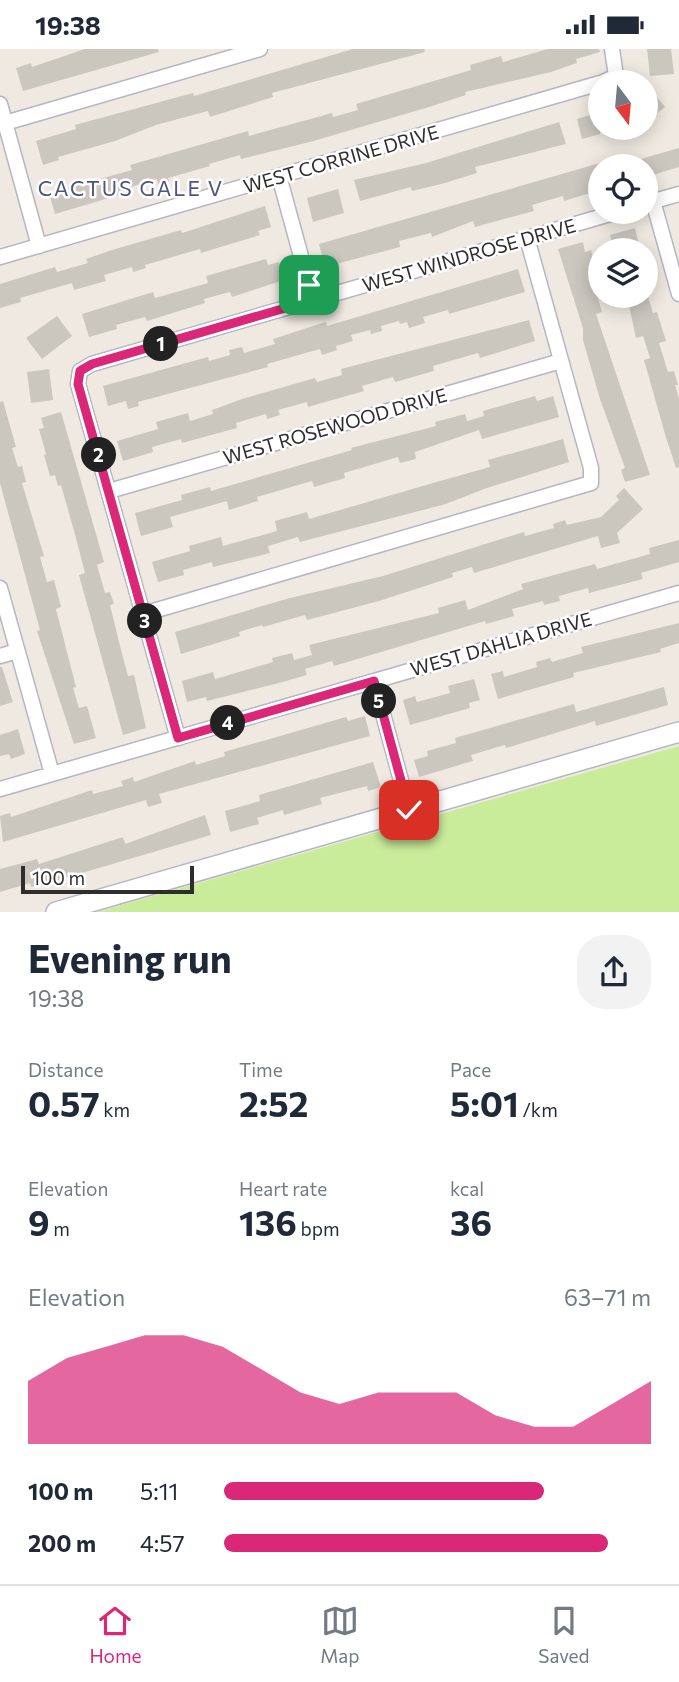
<!DOCTYPE html>
<html lang="en">
<head>
<meta charset="utf-8">
<style>
  :root { --surface:#fff; --page:#f2f2f3; --text:#1f2937; --muted:#747a83; --line:#e0e1e3; --accent:#db2777 }
  body { margin:0; font-family:Commissioner,sans-serif; background:var(--page); color:var(--text); height:100vh; display:flex; flex-direction:column; font-size:26px; white-space:nowrap }
  * { box-sizing:border-box; margin:0 }
  p { font-size:23px; color:var(--muted) }
  .icon { flex:none; width:38px; height:38px; fill:none; stroke:currentColor; stroke-width:2; stroke-linecap:round; stroke-linejoin:round }
  .map { position:relative; height:863px; overflow:hidden }
  .side { display:flex; flex-direction:column; background:var(--surface); flex:1 }
  .side>* { flex:none }
  .needle { width:46px; rotate:164deg }
  .buttons { position:absolute; left:588px; top:21px; display:grid; gap:14px }
  .buttons a { display:grid; place-items:center; width:70px; height:70px; border-radius:50%; background:var(--surface); box-shadow:0 4px 18px #0003; font-size:35px }
  .scale { position:absolute; left:21px; bottom:18px; width:173px; box-sizing:border-box; padding-left:7px; border:4px solid #2e2e2e; border-top:0; font-size:19px; line-height:24px; white-space:nowrap; color:#2e2e2e; -webkit-text-stroke:5px #fff; paint-order:stroke }
  .pin { position:absolute; display:grid; place-items:center; width:60px; height:60px; color:#fff; margin:-30px; border-radius:14px; box-shadow:0 4px 10px #0006 }
  .km { position:absolute; width:35px; height:35px; margin:-18px; border-radius:50%; background:#222; color:#fff; font-size:19px; line-height:35px; text-align:center }
  .round { display:grid; place-items:center; flex:none; width:74px; height:74px; border-radius:28px; background:var(--page) }
  .overview { display:flex; align-items:center; justify-content:space-between; height:119px; padding:0 28px }
  h1 { font-size:38px; font-weight:700; line-height:52px }
  .stats { display:grid; grid-template-columns:repeat(3,1fr); gap:10px; height:119px; padding:7px 28px }
  .stats div { display:grid; align-content:center }
  .stats b { font-size:35px; font-weight:700 }
  .stats small { font-size:19px; font-weight:400 }
  .stats p { font-size:19px }
  .chart { height:196px; padding:14px 28px }
  .chart p { display:flex; justify-content:space-between }
  .chart svg { width:100%; height:126px; margin-top:7px; fill:var(--accent); opacity:.7 }
  ul { padding:0 28px; list-style:none; font-size:23px }
  li { display:grid; grid-template-columns:112px 84px 1fr; align-items:center; height:52px }
  li i { height:18px; border-radius:9px; background:var(--accent) }
  .status { display:flex; justify-content:space-between; align-items:center; height:49px; padding:0 35px; background:var(--surface); direction:ltr }
  .status svg { height:19px; fill:currentColor }
  .tabs { display:flex; justify-content:space-around; align-items:center; height:98px; border-top:2px solid var(--line); background:var(--surface); font-size:19px; color:var(--muted) }
  .tabs a { display:grid; justify-items:center; gap:4px }
  .tabs .selected { color:var(--accent) }
  .map>svg:first-child { display:block }
  .pitch { fill:#c9ec9a }
  .building { fill:#cbc7bf }
  .lines { fill:none; stroke-linecap:round; stroke-linejoin:round }
  .street-casing { stroke:#b4b7c1; stroke-width:17 }
  .secondary-casing { stroke:#b4b7c1; stroke-width:22 }
  .street { stroke:#fff; stroke-width:14 }
  .secondary { stroke:#fff; stroke-width:19 }
  .route-casing { stroke:#fff; stroke-width:14 }
  .route { stroke:#db2777; stroke-width:9 }
  .labels { text-anchor:middle; stroke-width:5; stroke-linejoin:round; paint-order:stroke }
  .street-label { font-size:19px; fill:#2e2e2e; stroke:#fff }
  .neighbourhood-label { font-size:21px; letter-spacing:2px; fill:#4d5680; stroke:#fff }
</style>
</head>
<body>
<div class="status"><b>19:38</b><svg viewBox="0 0 49 12"><path d="M0 12V9h3v3zM5 12V6h3v6zM10 12V3h3v9zM15 12V0h3v12zM26 1h20v11H26zM47 4h2v5h-2z"/></svg></div>
<div class="map">
<svg width="679" height="863" viewBox="0 0 679 863">
  <rect width="100%" height="100%" fill="#efe9e1"/>
  <path class="pitch" d="M679 697V863H97Z"/>
  <path class="building" d="M85 0H158L159 3 23 42 16 19 31 14 32 18Z
    M353 0H424L425 3 272 44 273 48 210 68 208 62 156 76 115 92 58 108 59 111 43 116 36 92 76 80 75 76 193 44 194 47Z
    M548 0H599L600 3 576 10 577 14 551 23 465 43 466 46 429 58 310 93 241 110 240 106 209 115 210 117 168 129 169 132 158 135 157 130 124 140 126 144 55 165 49 144 132 121 130 116 248 82 249 87 332 64 333 68 358 61 356 55 471 21 470 16 501 7 503 13Z
    M647 0H671L674 25 650 27Z
    M646 34 665 58 646 73Z
    M600 63V85L582 90 577 70Z
    M559 73 566 95 475 118 477 124 445 134 412 142 411 138 360 152 354 131 426 114Z
    M679 99V118L646 128V117H624L623 115Z
    M600 114V141L564 152 563 147 532 156 534 162 504 170 475 178 473 172 432 188 431 184 399 192 400 198 325 218 319 195Z
    M338 140 344 164 313 173 307 149Z
    M265 157 271 178 258 182 260 186 201 204 200 200 145 216 146 219 133 223 132 218 104 226 106 232 74 241 72 234 20 249 21 253 0 259V235L55 218 57 223 88 214 86 210 112 201 181 181 182 184Z
    M635 179 640 200 614 201 610 186Z
    M583 193 585 203 591 201 593 209 600 207V225L592 228 602 263 596 265 650 426 625 433 621 421 625 419 600 350 583 291V279L558 200Z
    M266 210 268 216 279 213 284 231 232 248 230 243 204 250 205 254 147 272 145 268 116 276 117 280 89 288 82 265 153 243 155 249 208 234 206 227Z
    M518 220 525 243 449 265 448 261 423 268 425 274 409 279 407 273 400 275 399 272 381 277 382 282 371 285 370 281 351 286 353 292 336 297 337 301 322 306 320 300 267 315 268 318 138 353 139 357 128 360 126 352 108 357 103 337 208 308 209 312 230 306 229 301 242 298 244 304 275 295 273 290 313 277 326 273 327 277Z
    M627 247H648L653 264 657 263 666 292 659 294 668 323 674 322 678 336H675L679 349V418L676 419 665 385 644 311 650 309 643 287 636 289Z
    M57 267 72 287 42 310 26 289Z
    M529 271 535 292 480 309 478 304 433 317 434 322 395 333 393 328 362 337 364 342 308 358 307 353 278 361 280 366 267 370 266 365 236 374 237 379 182 394 181 390 152 398 153 403 123 412 117 392 158 380 156 373 188 364 190 372 213 365 212 361 242 350 315 329 317 333 342 326 341 320Z
    M49 320 53 351 31 354 27 323Z
    M535 347 537 352 553 347 559 368 482 390 479 381 415 403 416 410 400 414 398 408 344 424 345 429 314 438 312 432 257 448 258 452 229 461 227 452 170 468 173 478 141 487 135 464 182 451 181 446 210 438 211 442 352 401 351 399 436 377 435 373 465 365 467 372 484 367 483 362Z
    M3 352 16 398 12 399 18 418 22 417 26 433 22 434 44 507 40 508 47 533 54 531 61 558 56 560 76 638 73 639 79 659 87 657 96 689 74 695 37 582 40 581 0 434V353Z
    M61 363 104 513 97 516 105 544 110 543 114 555 110 556 120 597 128 627 134 626 146 679 123 686 79 526 85 524 76 489 61 436 58 437 55 426 50 427 44 406 46 405 39 380 44 379 41 369Z
    M563 390 569 413 484 440 446 455 300 493 298 488 268 497 270 504 213 518 212 513 183 521 184 526 158 533 152 513 190 502 189 497 221 488 223 497 277 482 275 472 307 463 309 470 440 432 490 418 488 411Z
    M624 439 643 460 617 484 620 494 601 499 598 487 474 524 472 518 452 524 453 528 379 552 307 571 305 566 263 578 262 576 239 583 240 587 181 605 175 583 286 550 383 527 524 483 525 487 554 479 553 475 565 471 567 476 601 468 619 451 616 447Z
    M679 491V513L641 524 643 530 589 544 588 539 559 547 560 552 544 556 543 552 512 560 514 567 486 575 485 572 334 617 332 612 305 620 307 626 279 634 207 652 206 648 187 653 182 632 213 623 215 630 273 613 272 609 292 604 294 611 312 606 309 596 439 564 438 559 465 551 468 561 523 540 521 535 595 515 597 520 650 505 649 499Z
    M679 574V594L660 600 661 603 573 624 574 628 498 650 491 625 503 622 504 628 537 618 536 613 550 609 552 613 583 604 581 598Z
    M0 618H2L13 653 0 657Z
    M474 630 480 651 469 654 470 659 410 676 403 651 415 647 417 653 450 644 448 637Z
    M664 638 668 656 596 677 595 672 506 699 505 696 471 706 473 712 419 728 414 711 428 707 427 702 456 694 455 689 574 655 576 663Z
    M365 667 370 687 159 745 162 754 148 758 146 751 3 793 0 767 10 764 11 768 92 741 93 745 123 737 121 732 133 728 134 733 195 712 196 716 225 707 224 703 346 668 348 672Z
    M18 680 25 705 11 710 9 705 0 707V686Z
    M373 713 381 738 368 742 367 737 320 749 322 755 284 766 283 761 257 769 259 775 230 783 225 762 260 752 259 746Z
    M205 766 211 786 58 831 31 838 30 834 0 843V820L37 810 39 815 123 788 125 795Z"/>
  <g class="lines">
    <defs>
      <path id="street" d="M603 33 616 27 612 0
        M0 55 39 197
        M5 74 260 0
        M279 127 313 251
        M653 152 679 245
        M647 154 679 145
        M0 208 600 34
        M109 442 561 312
        M0 539 52 725
        M143 565 591 434V419L527 189
        M0 607 17 602
        M374 632 409 761
        M178 689 78 335 80 322 92 315 617 163
        M0 740 679 544"/>
      <path id="secondary" d="M56 863 679 683"/>
    </defs>
    <use href="#street" class="street-casing"/>
    <use href="#secondary" class="secondary-casing"/>
    <use href="#street" class="street"/>
    <use href="#secondary" class="secondary"/>
  </g>
  <g class="lines">
    <defs>
      <path id="route" d="M309 236 313 251 92 315 80 322 78 335 178 689 374 632 409 761"/>
    </defs>
    <use href="#route" class="route-casing"/>
    <use href="#route" class="route"/>
  </g>
  <g class="labels">
    <g class="street-label">
      <text transform="translate(341 110) rotate(-16)" y="7">WEST CORRINE DRIVE</text>
      <text transform="translate(469 206) rotate(-16)" y="7">WEST WINDROSE DRIVE</text>
      <text transform="translate(335 377) rotate(-16)" y="7">WEST ROSEWOOD DRIVE</text>
      <text transform="translate(501 595) rotate(-16)" y="7">WEST DAHLIA DRIVE</text>
    </g>
    <g class="neighbourhood-label">
      <text x="131" y="147">CACTUS GALE V</text>
    </g>
  </g>
</svg>
<div class="buttons">
<a><svg class="needle" viewBox="-14 -14 28 28"><path d="M0-13l5 13h-10z" fill="#e53935"/><path d="M0 13l5-13h-10z" fill="#747a83"/></svg></a>
<a><svg class="icon" aria-label="locate" viewBox="0 0 24 24"><circle cx="12" cy="12" r="6"/><path d="M12 2v4M12 18v4M2 12h4M18 12h4"/></svg></a>
<a><svg class="icon" aria-label="layers" viewBox="0 0 24 24"><path d="M12 4l9 5-9 5-9-5zM3 14l9 5 9-5"/></svg></a>
</div>
<div class="scale">100 m</div>
<div class="pin" style="left:309px;top:236px;background:#1e9e55"><svg class="icon" aria-label="arrive" viewBox="0 0 24 24"><path d="M6 21V4h12l-3 4 3 4H6"/></svg></div>
<div class="pin" style="left:409px;top:761px;background:#d93025"><svg class="icon" aria-label="check" viewBox="0 0 24 24"><path d="M5 12l5 5 9-10"/></svg></div>
<b class="km" style="left:161px;top:295px">1</b>
<b class="km" style="left:99px;top:406px">2</b>
<b class="km" style="left:145px;top:572px">3</b>
<b class="km" style="left:228px;top:674px">4</b>
<b class="km" style="left:379px;top:652px">5</b>
</div>
<section class="side">
<div class="overview"><div><h1>Evening run</h1><p>19:38</p></div><a class="round"><svg class="icon" aria-label="share" viewBox="0 0 24 24"><path d="M12 15V3M7 8l5-5 5 5M5 13v7h14v-7"/></svg></a></div>
<div class="stats">
<div><p>Distance</p><b>0.57<small> km</small></b></div>
<div><p>Time</p><b>2:52</b></div>
<div><p>Pace</p><b>5:01<small> /km</small></b></div>
</div>
<div class="stats">
<div><p>Elevation</p><b>9<small> m</small></b></div>
<div><p>Heart rate</p><b>136<small> bpm</small></b></div>
<div><p>kcal</p><b>36</b></div>
</div>
<div class="chart"><p><span>Elevation</span>63–71 m</p>
<svg viewBox="0 0 160 44" preserveAspectRatio="none"><path d="M0 44V22L10 14L20 10L30 6L40 6L50 10L60 18L70 26L80 30L90 26L100 26L110 26L120 34L130 38L140 38L150 30L160 22V44z"/></svg>
</div>
<ul>
<li><b>100 m</b>5:11<i style="width:75%"></i></li>
<li><b>200 m</b>4:57<i style="width:90%"></i></li>
</ul>
</section>
<nav class="tabs">
<a class="selected"><svg class="icon" aria-label="home" viewBox="0 0 24 24"><path d="M3 11l9-7 9 7M6 9v11h12V9"/></svg>Home</a>
<a><svg class="icon" aria-label="map" viewBox="0 0 24 24"><path d="M3 6l6-2 6 2 6-2v14l-6 2-6-2-6 2zM9 4v14M15 6v14"/></svg>Map</a>
<a><svg class="icon" aria-label="saved" viewBox="0 0 24 24"><path d="M7 4h10v16l-5-4-5 4z"/></svg>Saved</a>
</nav>
</body>
</html>
